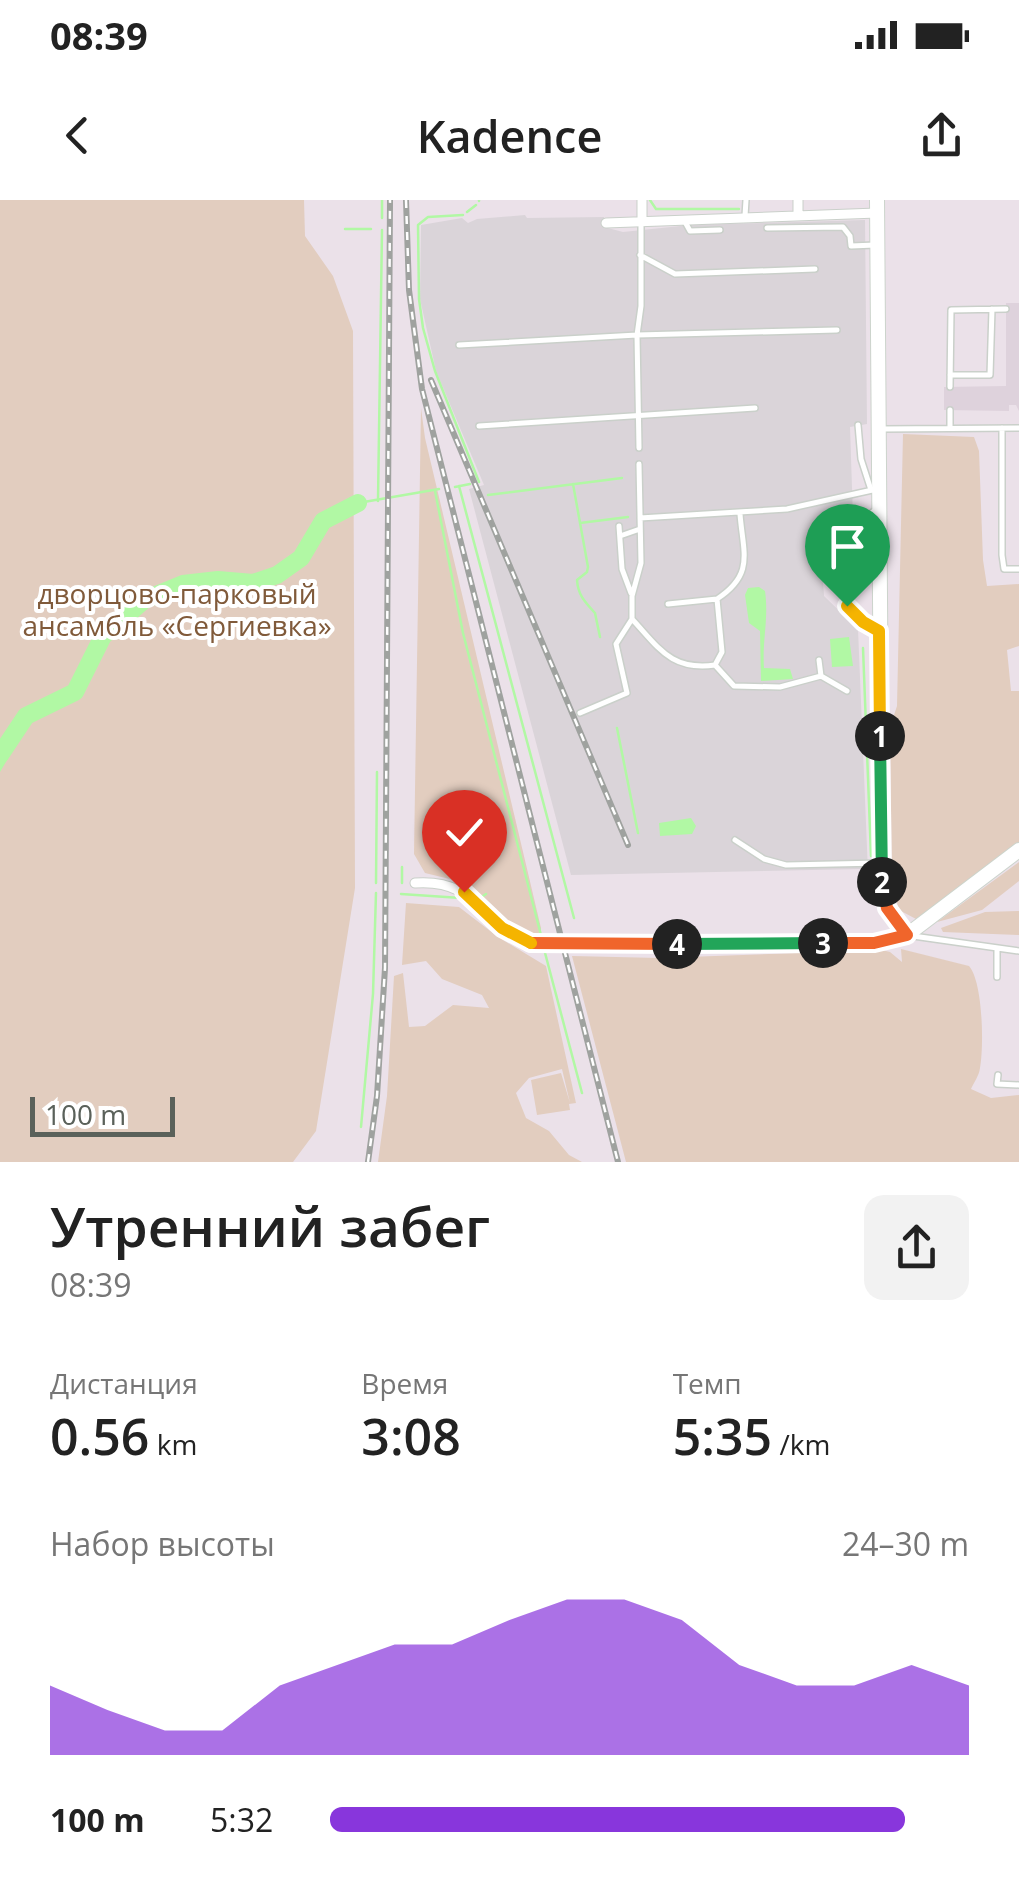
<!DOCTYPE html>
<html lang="ru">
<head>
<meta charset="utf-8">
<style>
  :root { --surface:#fff; --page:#f2f2f2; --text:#222; --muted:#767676; --accent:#8836dc }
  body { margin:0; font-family:"Open Sans",sans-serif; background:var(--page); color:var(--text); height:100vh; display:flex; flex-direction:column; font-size:38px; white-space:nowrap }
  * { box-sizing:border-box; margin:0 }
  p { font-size:32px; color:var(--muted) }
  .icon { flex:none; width:55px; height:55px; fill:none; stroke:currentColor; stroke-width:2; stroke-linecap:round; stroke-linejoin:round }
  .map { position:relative; height:962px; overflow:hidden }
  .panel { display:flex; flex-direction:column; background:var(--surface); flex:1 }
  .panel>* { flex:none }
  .scale { position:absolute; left:30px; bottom:25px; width:145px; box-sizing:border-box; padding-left:10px; border:5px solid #5a615a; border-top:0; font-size:28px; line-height:35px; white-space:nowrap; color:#5a615a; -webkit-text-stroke:8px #fff; paint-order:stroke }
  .pin { position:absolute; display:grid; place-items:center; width:85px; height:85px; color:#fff; margin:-102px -42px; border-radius:50% 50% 50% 0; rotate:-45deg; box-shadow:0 0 10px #0007 }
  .pin .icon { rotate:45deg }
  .km { position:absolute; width:50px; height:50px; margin:-25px; border-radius:50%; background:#222; color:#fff; font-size:28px; line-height:50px; text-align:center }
  .round { display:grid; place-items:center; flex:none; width:105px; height:105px; border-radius:20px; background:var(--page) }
  .summary { display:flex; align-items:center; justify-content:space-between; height:170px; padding:0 50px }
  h1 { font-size:55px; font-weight:600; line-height:75px }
  .stats { display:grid; grid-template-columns:repeat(3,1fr); gap:15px; height:170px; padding:10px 50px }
  .stats div { display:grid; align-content:center }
  .stats b { font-size:50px; font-weight:600 }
  .stats small { font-size:28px; font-weight:400 }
  .stats p { font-size:28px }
  .chart { height:280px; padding:20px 50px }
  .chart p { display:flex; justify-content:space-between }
  .chart svg { width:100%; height:180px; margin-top:10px; fill:var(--accent); opacity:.7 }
  ul { padding:0 50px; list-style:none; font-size:32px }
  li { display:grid; grid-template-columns:160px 120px 1fr; align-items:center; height:75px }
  li i { height:25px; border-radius:12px; background:var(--accent) }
  .status { display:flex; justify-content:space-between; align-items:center; height:70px; padding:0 50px; background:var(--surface); direction:ltr }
  .status svg { height:28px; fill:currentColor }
  header { display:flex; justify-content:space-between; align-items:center; height:130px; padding:0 50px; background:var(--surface); font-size:45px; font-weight:600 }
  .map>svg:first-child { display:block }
  .industrial { fill:#dad4d9 }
  .education { fill:#ded2dc }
  .green { fill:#e2cdbf }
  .water { fill:#b1f8a4 }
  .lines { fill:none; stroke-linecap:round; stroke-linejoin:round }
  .stream { stroke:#b1f8a4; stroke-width:2.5 }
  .river { stroke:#b1f8a4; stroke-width:18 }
  .lane-casing { stroke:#cad0ca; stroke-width:8 }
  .street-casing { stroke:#cad0ca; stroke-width:11 }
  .secondary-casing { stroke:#ccd4cc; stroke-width:16 }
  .lane { stroke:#fff; stroke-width:5 }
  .street { stroke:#fff; stroke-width:9 }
  .secondary { stroke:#fff; stroke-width:14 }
  .rail-casing { stroke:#9fa29f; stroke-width:6 }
  .rail { stroke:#fff; stroke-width:2.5; stroke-dasharray:8; stroke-linecap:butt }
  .split-1-casing { stroke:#fff; stroke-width:20 }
  .split-2-casing { stroke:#fff; stroke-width:20 }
  .split-3-casing { stroke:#fff; stroke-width:20 }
  .split-4-casing { stroke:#fff; stroke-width:20 }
  .split-5-casing { stroke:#fff; stroke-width:20 }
  .split-6-casing { stroke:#fff; stroke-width:20 }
  .split-1 { stroke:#f5b400; stroke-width:12 }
  .split-2 { stroke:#22a559; stroke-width:12 }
  .split-3 { stroke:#f0652b; stroke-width:12 }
  .split-4 { stroke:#22a559; stroke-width:12 }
  .split-5 { stroke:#f0652b; stroke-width:12 }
  .split-6 { stroke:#f5b400; stroke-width:12 }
  .labels { text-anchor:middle; stroke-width:8; stroke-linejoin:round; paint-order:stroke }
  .park-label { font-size:28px; fill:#805a3a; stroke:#fff }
</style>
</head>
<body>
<div class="status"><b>08:39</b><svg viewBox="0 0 49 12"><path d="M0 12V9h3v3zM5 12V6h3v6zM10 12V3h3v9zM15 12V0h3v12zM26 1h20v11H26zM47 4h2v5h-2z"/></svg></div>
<header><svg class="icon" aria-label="back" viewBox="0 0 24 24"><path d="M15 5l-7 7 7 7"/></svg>Kadence<svg class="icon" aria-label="share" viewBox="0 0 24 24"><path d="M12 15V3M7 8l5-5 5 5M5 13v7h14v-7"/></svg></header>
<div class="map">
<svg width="1019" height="962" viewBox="0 0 1019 962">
  <rect width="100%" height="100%" fill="#ebe1e9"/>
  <path class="industrial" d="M525 15 527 18 604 17V27L623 32 690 25 865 20 867 224 850 227 853 318 834 333 813 360 822 367 824 396 858 429 868 672 861 669 571 675 469 289 484 285 436 171 420 99 421 25 462 18 468 23 477 19Z"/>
  <path class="education" d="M1006 103H1019V211L1016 205H1009V211L944 210V187L1006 186Z"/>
  <path class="green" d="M0 0H304L305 36 333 76 353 131 355 688 316 931 293 962H0Z
    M421 208 425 238 541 728 540 737 524 734 506 724 458 681 425 673 414 654Z
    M903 234 974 237 979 251 983 360 987 386 1019 384V446L1007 450 1011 491H1019V644L916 719 899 710 892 684 890 527 897 506Z
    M1019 662V681L982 710 937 722Z
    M406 703 459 707 498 737 546 766 576 903 569 904 570 910 537 915 531 880 561 873 570 903 562 869 529 878 516 893 526 918 549 931 569 955 582 962H378L387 896 394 776 403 773 409 827 425 826 453 805 489 808 482 795 442 779 426 761 402 765Z
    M1019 711V735L943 732 941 728 985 712Z
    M901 749 969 766C983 782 984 846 980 868 979 876 974 882 971 889L991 898 1019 895V962H626L572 756 659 758 882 750 890 752 902 762Z"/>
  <path class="water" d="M759 387 765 391C769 419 762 440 764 468L790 469 793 479 761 481 760 431 749 423 745 395 748 388Z
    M849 437 853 466 832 467 830 439Z
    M26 516 16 545 0 572V544Z
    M691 618 696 626 692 634 660 636 659 623Z"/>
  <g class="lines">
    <path class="stream" d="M382 0V18
      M650 0 656 9H739
      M479 1V0
      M467 12 476 5
      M463 15 428 17 418 25 419 99 423 128 435 171 479 282
      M345 29H371
      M573 284 588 367 587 372 577 380C578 396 586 403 595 413L600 437
      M459 286 574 718
      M455 287 470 284
      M435 291 463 433 542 739
      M488 295 622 278
      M378 301 382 30
      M358 303 439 289
      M580 323 628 317
      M863 448 871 656
      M617 528 638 633
      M402 667V683
      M376 683 377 572
      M401 694 461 698 468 707 472 705
      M480 698 486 694
      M544 749 582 893
      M361 927 373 794 376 693"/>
    <path class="river" d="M0 555 26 516 75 492 103 436 144 400 183 384 218 380 253 383 277 375 301 358 323 321 358 303"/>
    <defs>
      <path id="lane" d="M745 16 746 0
        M684 20 690 31 720 30
        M767 28 843 27 850 36 851 46 875 45
        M640 55 675 74 815 69
        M459 145 637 135 837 130
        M950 175H990L992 109
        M950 187 951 110 1006 109
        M950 210V227
        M858 225 861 259 871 290
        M479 226 755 208
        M1002 228V355L1004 369H1019
        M882 229 1019 228
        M639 248 637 135 641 106V22
        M639 264 641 363 632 396V419C659 448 671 471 715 465L722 452 717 399C755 374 743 353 740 314
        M874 311C836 338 847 364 847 406L875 429
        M640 318 787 309 877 289
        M619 326 622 369 631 393
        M620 336 640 329
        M668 404 717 399
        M819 460 821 476
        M715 465 734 486 780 487 821 476 847 491
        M580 513 627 493 616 444 632 419
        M735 640 764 659 786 665 881 663
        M913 736 1019 751
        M997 750V777
        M998 875 997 884 1019 885"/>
      <path id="street" d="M798 15V0
        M642 21V0
        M606 23 877 13
        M415 683C484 678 480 733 539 744L874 743 907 735"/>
      <path id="secondary" d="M877 0 882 663 887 708 907 735 1019 650"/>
    </defs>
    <use href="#lane" class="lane-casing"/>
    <use href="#street" class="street-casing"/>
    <use href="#secondary" class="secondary-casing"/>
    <use href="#lane" class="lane"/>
    <use href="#street" class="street"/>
    <use href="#secondary" class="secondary"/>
    <defs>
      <path id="rail" d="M406 0 409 90 422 189 618 962
        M431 180 628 645
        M368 962 377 896 385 768 390 0"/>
    </defs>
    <use href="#rail" class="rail-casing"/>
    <use href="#rail" class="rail"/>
  </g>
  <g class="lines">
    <defs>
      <path id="split-1" d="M847 406 863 422 879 431 880 536"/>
      <path id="split-2" d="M880 536 882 682"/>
      <path id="split-3" d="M823 743H874L907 735 887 708 882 682"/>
      <path id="split-4" d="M677 744 823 743"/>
      <path id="split-5" d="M531 743 677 744"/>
      <path id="split-6" d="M464 692 502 728 531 743"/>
    </defs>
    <use href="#split-1" class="split-1-casing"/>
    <use href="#split-2" class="split-2-casing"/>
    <use href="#split-3" class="split-3-casing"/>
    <use href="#split-4" class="split-4-casing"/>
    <use href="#split-5" class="split-5-casing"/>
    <use href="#split-6" class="split-6-casing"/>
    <use href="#split-1" class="split-1"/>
    <use href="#split-2" class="split-2"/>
    <use href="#split-3" class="split-3"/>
    <use href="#split-4" class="split-4"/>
    <use href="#split-5" class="split-5"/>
    <use href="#split-6" class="split-6"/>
  </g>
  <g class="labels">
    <g class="park-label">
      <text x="177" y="404">дворцово-парковый<tspan x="177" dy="32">ансамбль «Сергиевка»</tspan></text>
    </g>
  </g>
</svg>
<div class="scale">100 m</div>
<div class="pin" style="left:847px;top:406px;background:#1e9e55"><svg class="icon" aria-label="arrive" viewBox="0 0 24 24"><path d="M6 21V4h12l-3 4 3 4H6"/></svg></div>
<div class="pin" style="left:464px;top:692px;background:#d93025"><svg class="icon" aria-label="check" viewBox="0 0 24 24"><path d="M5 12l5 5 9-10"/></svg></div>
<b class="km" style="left:880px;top:536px">1</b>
<b class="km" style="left:882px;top:682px">2</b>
<b class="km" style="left:823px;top:743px">3</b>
<b class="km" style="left:677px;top:744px">4</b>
</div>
<section class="panel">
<div class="summary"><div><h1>Утренний забег</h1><p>08:39</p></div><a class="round"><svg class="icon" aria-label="share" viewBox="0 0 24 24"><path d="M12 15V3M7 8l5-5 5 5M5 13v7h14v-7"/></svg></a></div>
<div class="stats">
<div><p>Дистанция</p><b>0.56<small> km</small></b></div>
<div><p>Время</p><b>3:08</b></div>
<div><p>Темп</p><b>5:35<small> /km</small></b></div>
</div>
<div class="chart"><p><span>Набор высоты</span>24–30 m</p>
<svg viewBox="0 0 160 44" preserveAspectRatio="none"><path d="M0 44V27L10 33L20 38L30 38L40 27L50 22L60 17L70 17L80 11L90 6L100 6L110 11L120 22L130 27L140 27L150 22L160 27V44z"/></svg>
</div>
<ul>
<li><b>100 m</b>5:32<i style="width:90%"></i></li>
</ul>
</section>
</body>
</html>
